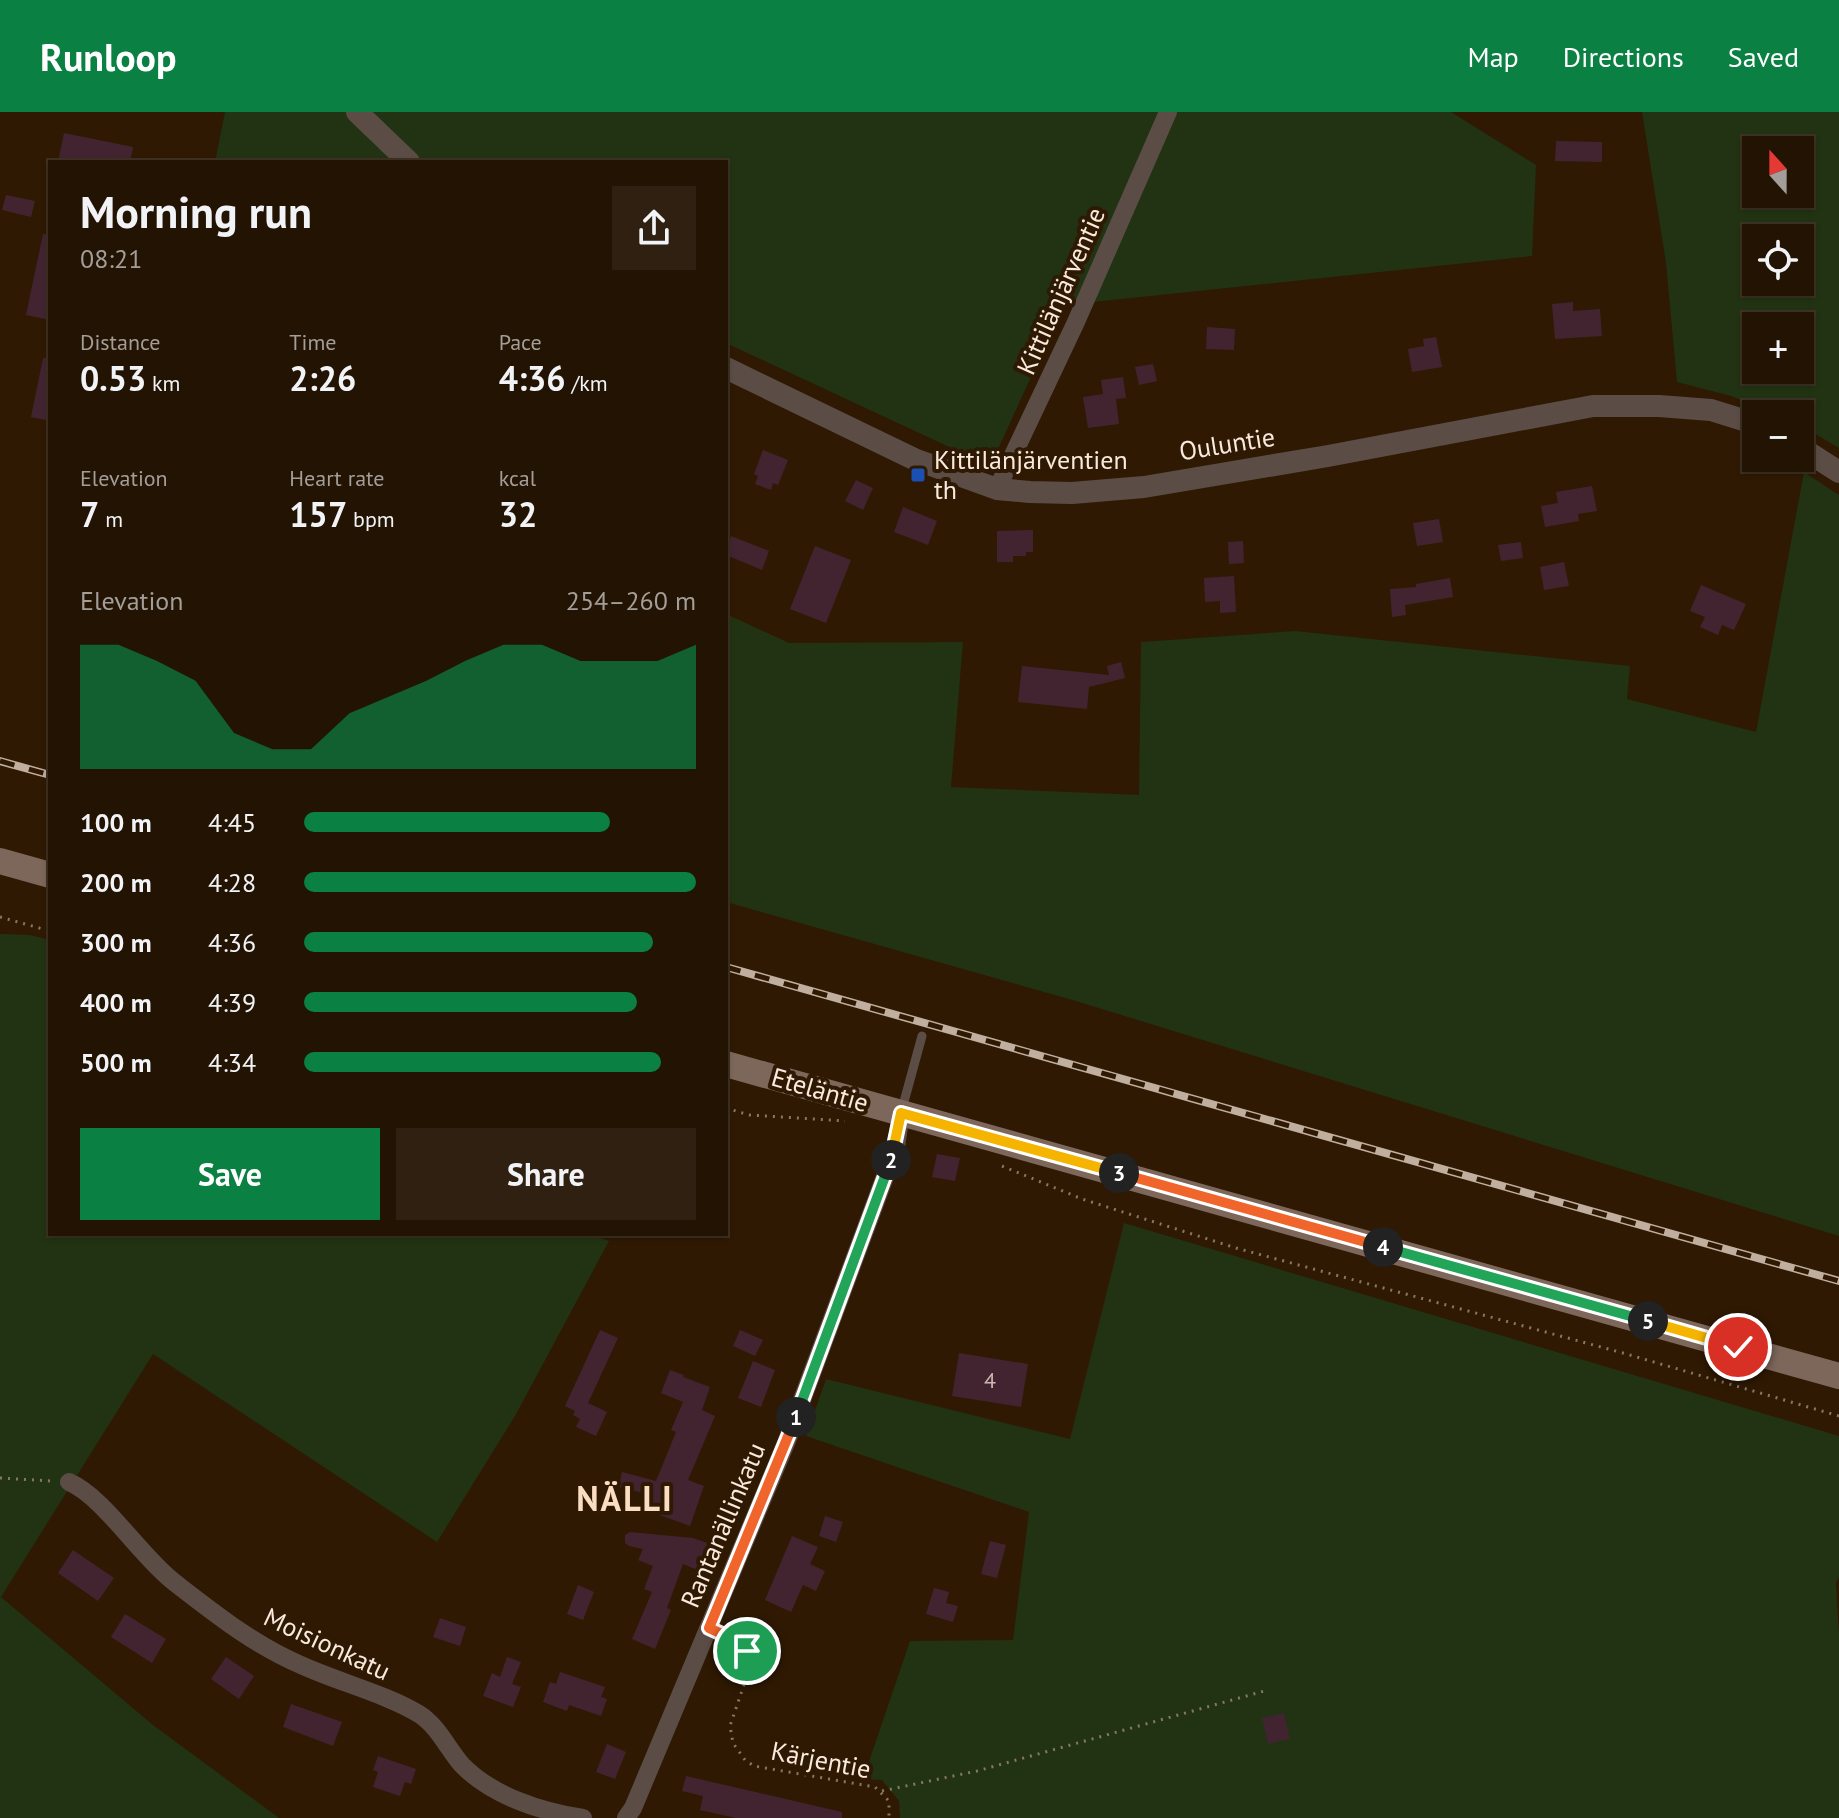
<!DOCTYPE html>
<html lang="en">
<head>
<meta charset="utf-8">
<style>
  :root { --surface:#231302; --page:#2f2011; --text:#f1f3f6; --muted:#a39e99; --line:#403224; --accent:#0b8043 }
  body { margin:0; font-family:"PT Sans",sans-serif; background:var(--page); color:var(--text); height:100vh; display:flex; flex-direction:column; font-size:30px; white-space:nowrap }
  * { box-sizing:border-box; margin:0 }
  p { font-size:26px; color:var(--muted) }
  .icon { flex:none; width:44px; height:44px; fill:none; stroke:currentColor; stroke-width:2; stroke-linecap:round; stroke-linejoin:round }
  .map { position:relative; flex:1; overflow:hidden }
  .sheet { position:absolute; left:48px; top:48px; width:680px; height:1076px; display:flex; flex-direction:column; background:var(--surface); border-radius:0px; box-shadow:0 2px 6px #0004,0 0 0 2px var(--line) }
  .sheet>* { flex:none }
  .needle { width:52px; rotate:339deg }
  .tools { position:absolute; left:1742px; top:24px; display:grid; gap:16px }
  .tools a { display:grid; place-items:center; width:72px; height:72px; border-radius:0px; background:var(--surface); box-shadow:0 2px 6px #0004,0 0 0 2px var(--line); font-size:40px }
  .pin { position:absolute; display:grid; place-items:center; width:68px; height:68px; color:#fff; margin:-34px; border:4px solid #fff; border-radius:50%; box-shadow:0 2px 8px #0007 }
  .km { position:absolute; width:40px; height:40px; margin:-20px; border-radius:50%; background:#222; color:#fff; font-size:22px; line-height:40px; text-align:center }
  .round { display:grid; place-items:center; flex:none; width:84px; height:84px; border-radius:0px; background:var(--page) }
  .headline { display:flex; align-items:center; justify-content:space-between; height:136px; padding:0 32px }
  h1 { font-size:44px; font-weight:700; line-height:60px }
  .stats { display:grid; grid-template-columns:repeat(3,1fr); gap:12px; height:136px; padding:8px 32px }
  .stats div { display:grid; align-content:center }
  .stats b { font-size:34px; font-weight:700 }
  .stats small { font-size:22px; font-weight:400 }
  .stats p { font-size:22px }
  .chart { height:224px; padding:16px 32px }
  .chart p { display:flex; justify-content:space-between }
  .chart svg { width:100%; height:144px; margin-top:8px; fill:var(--accent); opacity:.7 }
  .button { display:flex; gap:16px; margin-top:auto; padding:16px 32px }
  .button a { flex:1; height:92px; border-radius:0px; background:var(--accent); color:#fff; font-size:32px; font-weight:700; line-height:92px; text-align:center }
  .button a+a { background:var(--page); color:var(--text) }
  ul { padding:0 32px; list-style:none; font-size:26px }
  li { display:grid; grid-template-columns:128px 96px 1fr; align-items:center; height:60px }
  li i { height:20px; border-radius:10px; background:var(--accent) }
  header { display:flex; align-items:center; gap:48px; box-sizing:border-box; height:112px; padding:0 40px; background:var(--accent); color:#fff }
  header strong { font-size:38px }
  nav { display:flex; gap:44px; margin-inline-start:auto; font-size:28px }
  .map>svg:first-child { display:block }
  .green { fill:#213312; fill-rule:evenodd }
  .building { fill:#422431 }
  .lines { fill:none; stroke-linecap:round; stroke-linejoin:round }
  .path { stroke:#897765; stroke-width:3; stroke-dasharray:2 6; stroke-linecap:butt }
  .service { stroke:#5b4d46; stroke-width:9 }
  .minor { stroke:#5b4d46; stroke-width:18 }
  .tertiary { stroke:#5b4d46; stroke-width:22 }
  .secondary { stroke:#7d675b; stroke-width:26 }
  .rail-casing { stroke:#c0af9f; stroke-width:8 }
  .rail { stroke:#2f1903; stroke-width:5; stroke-dasharray:15; stroke-linecap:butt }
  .split-1-casing { stroke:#fff; stroke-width:16 }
  .split-2-casing { stroke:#fff; stroke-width:16 }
  .split-3-casing { stroke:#fff; stroke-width:16 }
  .split-4-casing { stroke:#fff; stroke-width:16 }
  .split-5-casing { stroke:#fff; stroke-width:16 }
  .split-6-casing { stroke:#fff; stroke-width:16 }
  .split-1 { stroke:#f0652b; stroke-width:10 }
  .split-2 { stroke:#22a559; stroke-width:10 }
  .split-3 { stroke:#f5b400; stroke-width:10 }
  .split-4 { stroke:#f0652b; stroke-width:10 }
  .split-5 { stroke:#22a559; stroke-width:10 }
  .split-6 { stroke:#f5b400; stroke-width:10 }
  .transit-dot { fill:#1a4fb4; stroke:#2f1903; stroke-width:3 }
  .labels { text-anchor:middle; stroke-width:8; stroke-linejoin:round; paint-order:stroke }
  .number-label { font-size:22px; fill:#cbb8b2 }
  .street-label { font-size:26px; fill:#f9eadd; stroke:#2f1903 }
  .poi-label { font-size:26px; fill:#f9eadd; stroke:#2f1903; text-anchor:start }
  .district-label { font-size:34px; font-weight:bold; letter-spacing:2px; fill:#fbddc2; stroke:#2f1903 }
</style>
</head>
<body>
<header>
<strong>Runloop</strong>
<nav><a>Map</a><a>Directions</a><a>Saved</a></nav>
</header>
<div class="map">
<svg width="1839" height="1706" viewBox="0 0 1839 1706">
  <rect width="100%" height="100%" fill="#2f1903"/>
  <path class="green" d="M225 0H1451L1536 53 1532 144 1064 193 993 348 975 347 726 231V50H215Z
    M1642 0H1839V336L1800 313V302H1779L1731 284 1677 270 1666 151ZM1800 38V82H1756V38ZM1800 126V170H1756V126ZM1756 214H1800V258H1756Z
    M1804 360 1839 383V1124L1076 889 726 790V502L789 531 963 530 951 675 1139 683 1141 530 1295 519 1630 554 1627 587 1756 620Z
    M0 822 30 823 50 828V1122H589L609 1129 515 1304 437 1430 153 1242 1 1485 153 1613 279 1706H0Z
    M1124 1111 1839 1324V1465L1836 1471 1839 1522V1706H900L899 1689 882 1668 863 1667 910 1529 1013 1528 1029 1400 806 1324 826 1267 1070 1327Z"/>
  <path class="building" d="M64 21 133 35 130 50H58Z
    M1556 29 1602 30V50L1555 49Z
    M6 83 35 89 31 105 2 98Z
    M43 122 50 123V208L26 203Z
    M1573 190V199L1600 197 1602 224 1555 227 1552 192Z
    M1207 215 1235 217 1234 238 1206 237Z
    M1436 225 1442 255 1412 260 1408 237 1424 234 1423 227Z
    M43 246H50V309L31 305Z
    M1153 252 1157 269 1139 273 1135 255Z
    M1123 265 1126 286 1116 287 1119 312 1088 316 1083 285 1103 282 1101 268Z
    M763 338 788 348 778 373 773 371 771 378 755 372 758 364 754 362Z
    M856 368 873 376 863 398 845 389Z
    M1592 374 1597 399 1578 402 1579 409 1545 415 1541 394 1558 391 1556 380Z
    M903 395 937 409 928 433 894 420Z
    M1439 407 1443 430 1417 434 1413 411Z
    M1033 418V440H1026V444H1013V450H997V419Z
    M731 424 769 439 762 458 726 443Z
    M1243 429 1244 451 1229 452 1228 430Z
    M1521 430 1523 446 1501 449 1498 433Z
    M815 434 851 448 826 511 790 497Z
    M1564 450 1569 474 1544 478 1540 455Z
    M1234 464 1236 500 1220 501V489L1205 490 1204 466Z
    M1450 466 1453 485 1405 493 1406 503 1392 505 1390 477 1416 475V472Z
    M1701 473 1746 492 1734 518 1722 513 1718 523 1700 515 1705 505 1690 499Z
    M1121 550 1125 566 1089 575 1087 597 1018 590 1022 554 1109 563 1107 554Z
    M937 1042 960 1046 955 1069 932 1065Z
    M600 1218 618 1226 588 1291 607 1300 596 1324 576 1315 580 1307 573 1303 575 1299 565 1294Z
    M740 1218 763 1228 755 1244 733 1234Z
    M959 1241 1028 1252 1021 1295 952 1284Z
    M753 1249 775 1258 761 1295 738 1286Z
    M670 1258 684 1263 683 1265 710 1275 702 1298 715 1304 688 1368 704 1374 690 1414 646 1398 651 1383 619 1375 622 1360 656 1369 676 1320 671 1318 683 1290 661 1281Z
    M825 1404 843 1410 836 1430 819 1424Z
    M630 1420 693 1426 710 1432 700 1459 683 1452 667 1496 671 1498 655 1537 632 1527 652 1480 644 1477 653 1454 638 1448 643 1437 629 1434 625 1431V1423Z
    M792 1424 818 1435 810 1452 825 1459 816 1479 803 1473 791 1500 765 1488Z
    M990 1429 1006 1433 997 1466 981 1462Z
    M73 1438 114 1466 98 1489 58 1461Z
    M578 1473 594 1480 583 1508 567 1502Z
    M934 1476 949 1480 946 1491 958 1494 953 1510 926 1502Z
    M125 1502 166 1527 152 1551 111 1525Z
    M440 1506 466 1515 460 1534 433 1525Z
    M226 1545 254 1564 239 1587 211 1567Z
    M507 1545 521 1550 512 1572 521 1575 513 1595 483 1584 492 1561 500 1565Z
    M560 1560 605 1575 601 1585 607 1587 601 1604 569 1593 567 1599 543 1590 550 1570 556 1572Z
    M291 1592 342 1610 333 1634 283 1615Z
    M1284 1601 1290 1627 1268 1632 1262 1606Z
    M607 1632 626 1640 615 1667 596 1660Z
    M378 1644 416 1657 411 1672 405 1670 400 1684 373 1675 378 1660 373 1658Z
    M686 1664 842 1700V1706H736L700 1698 703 1684 682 1679Z"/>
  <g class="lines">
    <path class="path" d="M0 805 50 819
      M726 996 749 1003 845 1009
      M1002 1054 1082 1087 1236 1136 1623 1241 1839 1304
      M0 1366 52 1369
      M723 1523 743 1534 751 1552 730 1614 733 1631 745 1648 754 1654 875 1675 889 1689V1706
      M882 1679 977 1659 1268 1578"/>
    <path class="service" d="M902 997 922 924"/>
    <path class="minor" d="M997 377 1076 210 1168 0
      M69 1370C104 1385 140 1444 174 1470 214 1501 254 1533 301 1553 338 1570 386 1582 419 1602 438 1614 448 1637 462 1653 492 1684 542 1700 583 1706
      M626 1706 633 1696 786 1331 896 1035 901 1001"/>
    <path class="tertiary" d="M357 0 409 50
      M726 256 914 347 997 377 1030 380 1072 381 1144 375 1328 344 1593 294H1659L1711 298 1756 312
      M1800 335 1839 360"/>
    <path class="secondary" d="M0 749 50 763
      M726 952 1839 1264"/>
    <defs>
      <path id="rail" d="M0 649 50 663
        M726 855 1839 1169"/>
    </defs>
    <use href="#rail" class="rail-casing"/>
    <use href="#rail" class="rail"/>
  </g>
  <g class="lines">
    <defs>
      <path id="split-1" d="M747 1539 737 1529 709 1516 796 1305"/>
      <path id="split-2" d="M796 1305 891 1048"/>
      <path id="split-3" d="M891 1048 901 1001 1119 1061"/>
      <path id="split-4" d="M1119 1061 1383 1135"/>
      <path id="split-5" d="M1383 1135 1648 1209"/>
      <path id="split-6" d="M1648 1209 1738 1235"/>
    </defs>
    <use href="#split-1" class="split-1-casing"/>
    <use href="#split-2" class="split-2-casing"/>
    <use href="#split-3" class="split-3-casing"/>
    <use href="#split-4" class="split-4-casing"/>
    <use href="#split-5" class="split-5-casing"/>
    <use href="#split-6" class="split-6-casing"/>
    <use href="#split-1" class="split-1"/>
    <use href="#split-2" class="split-2"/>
    <use href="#split-3" class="split-3"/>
    <use href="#split-4" class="split-4"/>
    <use href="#split-5" class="split-5"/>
    <use href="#split-6" class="split-6"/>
  </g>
  <rect class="transit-dot" x="910" y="355" width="16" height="16" rx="4"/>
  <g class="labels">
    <g class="number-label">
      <text x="990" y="1276">4</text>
    </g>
    <g class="street-label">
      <text transform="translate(1061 179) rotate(-66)" y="9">Kittilänjärventie</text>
      <text transform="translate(1227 332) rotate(-9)" y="9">Ouluntie</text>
      <text transform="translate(820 978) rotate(16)" y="9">Eteläntie</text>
      <text transform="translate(723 1413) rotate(-67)" y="9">Rantanällinkatu</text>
      <text transform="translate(327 1532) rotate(25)" y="9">Moisionkatu</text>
      <text transform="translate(821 1648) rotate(11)" y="9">Kärjentie</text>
    </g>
    <g class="poi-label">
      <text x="934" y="357">Kittilänjärventien<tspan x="934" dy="30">th</tspan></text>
    </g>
    <g class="district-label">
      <text x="625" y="1399">NÄLLI</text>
    </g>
  </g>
</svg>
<div class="tools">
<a><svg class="needle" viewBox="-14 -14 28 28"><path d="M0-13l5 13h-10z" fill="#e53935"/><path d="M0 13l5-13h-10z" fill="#a39e99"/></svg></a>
<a><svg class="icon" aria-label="locate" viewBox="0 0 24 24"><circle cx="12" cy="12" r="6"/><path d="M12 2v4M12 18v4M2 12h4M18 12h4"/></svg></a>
<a>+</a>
<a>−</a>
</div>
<div class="pin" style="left:747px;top:1539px;background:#1e9e55"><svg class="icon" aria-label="arrive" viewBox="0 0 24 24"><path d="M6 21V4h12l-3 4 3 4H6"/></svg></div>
<div class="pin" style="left:1738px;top:1235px;background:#d93025"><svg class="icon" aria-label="check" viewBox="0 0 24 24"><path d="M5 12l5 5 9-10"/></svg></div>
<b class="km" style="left:796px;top:1305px">1</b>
<b class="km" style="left:891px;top:1048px">2</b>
<b class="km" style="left:1119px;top:1061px">3</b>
<b class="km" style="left:1383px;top:1135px">4</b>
<b class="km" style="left:1648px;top:1209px">5</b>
<section class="sheet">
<div class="headline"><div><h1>Morning run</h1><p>08:21</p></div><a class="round"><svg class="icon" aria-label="share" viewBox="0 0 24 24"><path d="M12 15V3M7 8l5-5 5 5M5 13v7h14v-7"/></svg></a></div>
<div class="stats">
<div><p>Distance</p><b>0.53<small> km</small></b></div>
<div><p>Time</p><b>2:26</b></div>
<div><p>Pace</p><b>4:36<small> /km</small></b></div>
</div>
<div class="stats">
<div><p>Elevation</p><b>7<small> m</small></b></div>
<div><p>Heart rate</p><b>157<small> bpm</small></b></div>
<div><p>kcal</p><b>32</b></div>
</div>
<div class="chart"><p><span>Elevation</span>254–260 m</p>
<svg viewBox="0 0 160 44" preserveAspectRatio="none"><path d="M0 44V6L10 6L20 11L30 17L40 33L50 38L60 38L70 27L80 22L90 17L100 11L110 6L120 6L130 11L140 11L150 11L160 6V44z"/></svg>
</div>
<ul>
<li><b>100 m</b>4:45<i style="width:78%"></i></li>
<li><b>200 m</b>4:28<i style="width:100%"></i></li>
<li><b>300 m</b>4:36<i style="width:89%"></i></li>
<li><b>400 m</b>4:39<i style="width:85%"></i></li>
<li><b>500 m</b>4:34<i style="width:91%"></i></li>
</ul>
<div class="button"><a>Save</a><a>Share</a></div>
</section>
</div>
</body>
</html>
